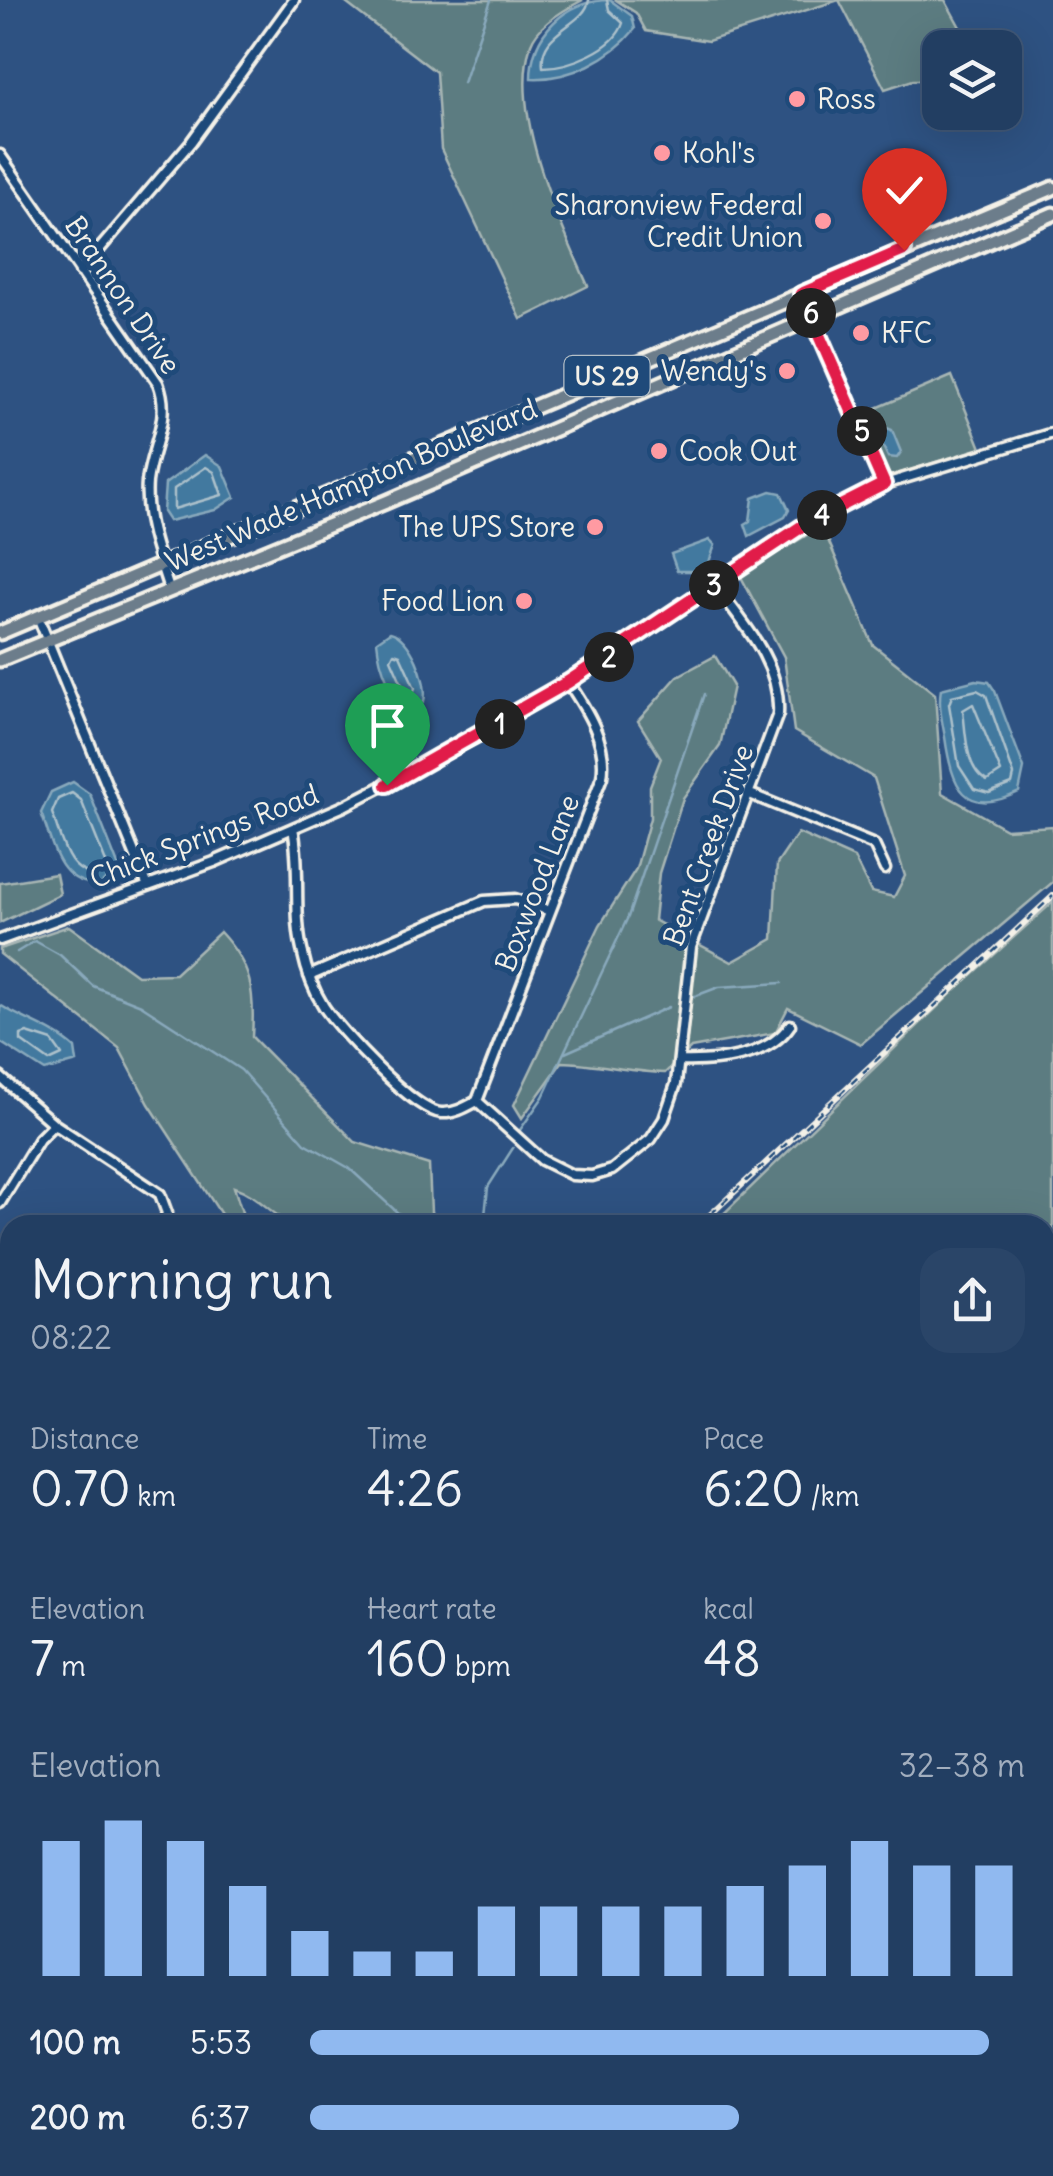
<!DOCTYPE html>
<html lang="en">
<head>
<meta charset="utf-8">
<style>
  :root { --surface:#223e62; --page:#2a4568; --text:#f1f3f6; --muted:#a2aebe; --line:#3f5777; --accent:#90b9f0 }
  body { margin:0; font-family:Delius,sans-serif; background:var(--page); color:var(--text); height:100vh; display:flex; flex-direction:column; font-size:38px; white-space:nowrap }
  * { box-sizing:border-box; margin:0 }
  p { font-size:32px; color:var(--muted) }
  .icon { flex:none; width:55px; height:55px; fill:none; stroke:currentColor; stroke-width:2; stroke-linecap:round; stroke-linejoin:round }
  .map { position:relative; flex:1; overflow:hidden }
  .details { position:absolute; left:0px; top:1215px; width:1055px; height:962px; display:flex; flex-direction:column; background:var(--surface); border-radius:30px 30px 0 0; box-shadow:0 10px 40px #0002,0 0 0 2px var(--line) }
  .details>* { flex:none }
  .fabs { position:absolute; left:922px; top:30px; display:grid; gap:20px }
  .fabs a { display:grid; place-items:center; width:100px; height:100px; border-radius:20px; background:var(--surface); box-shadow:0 10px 40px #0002,0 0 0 2px var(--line); font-size:50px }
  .pin { position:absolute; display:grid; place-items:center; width:85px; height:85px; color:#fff; margin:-102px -42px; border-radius:50% 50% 50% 0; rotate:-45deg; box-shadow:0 0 10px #0007 }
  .pin .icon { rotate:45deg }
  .km { position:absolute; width:50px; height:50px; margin:-25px; border-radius:50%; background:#222; color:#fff; font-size:28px; line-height:50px; text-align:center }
  .round { display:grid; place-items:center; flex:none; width:105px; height:105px; border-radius:30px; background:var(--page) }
  .headline { display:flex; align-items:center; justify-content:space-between; height:170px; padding:0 30px }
  h1 { font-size:55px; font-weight:600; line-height:75px }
  .stats { display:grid; grid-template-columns:repeat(3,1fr); gap:15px; height:170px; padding:10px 30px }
  .stats div { display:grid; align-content:center }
  .stats b { font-size:50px; font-weight:600 }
  .stats small { font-size:28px; font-weight:400 }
  .stats p { font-size:28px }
  .chart { height:280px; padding:20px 30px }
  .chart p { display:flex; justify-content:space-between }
  .chart svg { width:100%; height:180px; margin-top:10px; stroke:var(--accent); stroke-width:6 }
  ul { padding:0 30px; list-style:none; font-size:32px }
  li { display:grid; grid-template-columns:160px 120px 1fr; align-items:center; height:75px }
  li i { height:25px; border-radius:12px; background:var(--accent) }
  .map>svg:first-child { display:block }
  .green { fill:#5c7c81; stroke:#a8b6b4; stroke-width:2.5 }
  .water { fill:#42799f; stroke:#89a9bc; stroke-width:2.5 }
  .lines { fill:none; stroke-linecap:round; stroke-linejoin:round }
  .shore { stroke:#adc1cb; stroke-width:2.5 }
  .stream { stroke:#89a9bc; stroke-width:2.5 }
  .street-casing { stroke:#f4f1e8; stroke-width:15 }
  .secondary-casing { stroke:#f4f1e8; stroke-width:18 }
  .primary-casing { stroke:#f4f1e8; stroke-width:19 }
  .street { stroke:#1f4a7a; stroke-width:8 }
  .secondary { stroke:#1f4a7a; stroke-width:10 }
  .primary { stroke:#6c7d8b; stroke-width:11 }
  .rail-casing { stroke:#f4f1e8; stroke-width:6 }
  .rail { stroke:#1f4a7a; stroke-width:2.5; stroke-dasharray:8; stroke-linecap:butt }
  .route-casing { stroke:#fff; stroke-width:20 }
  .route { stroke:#e11d48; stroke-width:12 }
  .poi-dot { fill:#ff9aa2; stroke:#1f4a7a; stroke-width:4 }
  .labels { text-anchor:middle; stroke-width:10; stroke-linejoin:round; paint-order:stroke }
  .shield { fill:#1f4a7a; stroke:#b4bfc7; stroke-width:2.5 }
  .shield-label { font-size:25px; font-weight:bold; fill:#f4f1e8 }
  .poi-label { font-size:28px; fill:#f4f1e8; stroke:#1f4a7a; text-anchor:start }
  .street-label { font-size:28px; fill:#f4f1e8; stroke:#1f4a7a }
</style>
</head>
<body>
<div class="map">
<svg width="1053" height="2176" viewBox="0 0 1053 2176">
  <rect width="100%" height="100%" fill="#2e5282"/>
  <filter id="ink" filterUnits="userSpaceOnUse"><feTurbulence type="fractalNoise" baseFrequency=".01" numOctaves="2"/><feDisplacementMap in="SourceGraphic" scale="20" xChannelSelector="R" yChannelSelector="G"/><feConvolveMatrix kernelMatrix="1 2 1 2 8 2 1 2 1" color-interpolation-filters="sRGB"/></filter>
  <g filter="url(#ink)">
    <path class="green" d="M342 0H583C565 9 538 25 531 44 508 112 560 223 588 286L521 319 441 149 436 72Z
      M616 0H945L971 47 940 48V80H913L885 89 839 0 708 41 646 31 636 13Z
      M952 376 981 448 878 480 853 418Z
      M822 526 873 645 935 694 942 793 1006 829 1053 826V882L861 1044 788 1008 775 1033 691 1048 665 1073C629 1072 598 1063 562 1062L522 1118 514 1105 600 925 636 869 650 818V786L661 758 638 721 678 676 715 656 733 686 720 746 683 798 659 873 654 920 732 962 773 939 777 864 798 833 854 858 871 892 894 897 905 876 874 778 794 731 784 657 740 575Z
      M56 874 60 894 0 923V883Z
      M1053 902V1316L1045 1319V1225H712L956 989Z
      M69 926 137 975 175 974 220 932C252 966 255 991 252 1037L355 1142 429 1165 431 1212 444 1225H296C272 1217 259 1195 234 1187L246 1225H228L149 1104 119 1048 0 954V949Z
      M1053 1450V1608H1048L1045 1619V1454Z
      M0 1499 10 1501V1696L0 1686Z
      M1053 1675V1799L1045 1798V1688Z
      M523 2168H696V2176H523Z
      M948 2168H996L999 2176H950Z"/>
    <path class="water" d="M610 0 632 16 635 29C611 59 569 80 531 78 531 34 565 0 610 0Z
      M882 426 892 430 901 452 897 458 888 457 878 436Z
      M205 455 222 466 235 497 215 510 169 521 163 512 165 484Z
      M771 491 781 493 789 510 785 517 749 536 745 524 750 521 753 498Z
      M710 540 715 545 709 562 693 571H677L671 554Z
      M390 632C410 636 429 682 424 701L414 708C390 701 379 663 377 641Z
      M976 680 989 682 995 691 1024 768 1019 792C964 819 952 786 945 737 942 721 938 705 941 689Z
      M73 782 90 794 119 868 101 884C58 886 54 846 41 813L51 792Z
      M0 1005C25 1021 53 1028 75 1048L77 1062 45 1071 0 1042Z"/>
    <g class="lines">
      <path class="shore" d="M589 0C585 26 538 30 543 67 569 67 615 49 623 23L609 10 607 0
        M206 467 214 472 222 495 174 509V489Z
        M394 653 400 655 415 688 412 695 406 693 391 659Z
        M977 690 986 695 1014 775 1012 784 989 793 974 789 959 766 949 704 952 696Z
        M973 704 1001 772 987 781C965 770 966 732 963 710Z
        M72 793 81 800 107 865 99 874C66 876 62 838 52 813L58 799Z
        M27 1033 52 1041 62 1055 49 1061 21 1041V1035Z"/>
      <path class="stream" d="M463 83 491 0
        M17 952 35 941 60 955 93 986 141 1005 241 1070 305 1143 349 1168 411 1225
        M690 998 719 987 782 983
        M565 1053 669 1007
        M520 1130 543 1097 628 917 704 694
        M484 1225 488 1187 513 1148
        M628 2168 631 2176"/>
      <defs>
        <path id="street" d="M0 155 158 383C172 418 151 447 147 482 144 518 158 555 169 589
          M80 272 191 142 294 0
          M801 294 885 484
          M38 617 147 884
          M750 794 874 845 885 869
          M293 828C301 868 293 911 302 950 306 969 313 990 324 1007 340 1031 414 1111 441 1113 454 1114 466 1107 477 1101L542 1160 572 1175 592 1176 612 1170 651 1139 664 1119 676 1084 691 947 778 714C781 663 743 623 715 585
          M0 940 214 862 344 806 481 735 568 682 826 512 885 484 1053 433
          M309 976 484 901 515 899 550 911
          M680 1061C717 1062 768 1058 790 1025
          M0 1077 54 1124 160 1194 167 1213 163 1225
          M477 1101 602 777C608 743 587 710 568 682
          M0 1203 39 1139 54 1124
          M0 1302 10 1308
          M1045 1443 1053 1438
          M0 1495 10 1497
          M107 2168 108 2176
          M218 2168 219 2176
          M770 2168V2176
          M886 2168 887 2176
          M475 2176V2168"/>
        <path id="secondary" d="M0 1905 10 1980
          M36 2168 38 2176"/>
        <path id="primary" d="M0 633 1053 188
          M0 660 386 502 1053 214"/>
      </defs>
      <use href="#street" class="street-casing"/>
      <use href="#secondary" class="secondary-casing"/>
      <use href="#primary" class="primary-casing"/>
      <use href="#street" class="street"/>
      <use href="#secondary" class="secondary"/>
      <use href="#primary" class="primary"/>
      <defs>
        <path id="rail" d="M699 1225 1053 896
          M0 1784 10 1781"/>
      </defs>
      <use href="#rail" class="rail-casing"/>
      <use href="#rail" class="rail"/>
    </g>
  </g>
  <g class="lines" filter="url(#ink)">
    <defs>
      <path id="route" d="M387 785 568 682 807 523 884 484 801 294 904 250"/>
    </defs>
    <use href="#route" class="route-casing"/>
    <use href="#route" class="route"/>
  </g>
  <g class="poi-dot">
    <circle cx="797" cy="99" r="10"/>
    <circle cx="662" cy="153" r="10"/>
    <circle cx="823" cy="221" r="10"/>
    <circle cx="861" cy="333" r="10"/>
    <circle cx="787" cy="371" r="10"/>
    <circle cx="659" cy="451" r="10"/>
    <circle cx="595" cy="527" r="10"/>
    <circle cx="524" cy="601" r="10"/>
  </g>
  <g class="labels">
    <rect class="shield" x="564.5" y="356" width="85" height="40" rx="8"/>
    <g class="shield-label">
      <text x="607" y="385">US 29</text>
    </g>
    <g class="poi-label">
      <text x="817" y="109">Ross</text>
      <text x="682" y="163">Kohl's</text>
      <text x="803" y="215" text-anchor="end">Sharonview Federal<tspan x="803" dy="32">Credit Union</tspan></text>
      <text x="881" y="343">KFC</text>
      <text x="767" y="381" text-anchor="end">Wendy's</text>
      <text x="679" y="461">Cook Out</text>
      <text x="575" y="537" text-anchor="end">The UPS Store</text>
      <text x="504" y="611" text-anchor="end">Food Lion</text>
    </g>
    <g class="street-label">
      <text transform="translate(123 295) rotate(56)" y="10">Brannon Drive</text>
      <text transform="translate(351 485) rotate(-23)" y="10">West Wade Hampton Boulevard</text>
      <text transform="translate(204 836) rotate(-21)" y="10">Chick Springs Road</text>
      <text transform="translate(708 845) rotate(-70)" y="10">Bent Creek Drive</text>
      <text transform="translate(537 883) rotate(-69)" y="10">Boxwood Lane</text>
    </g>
  </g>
</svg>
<div class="fabs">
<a><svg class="icon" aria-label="layers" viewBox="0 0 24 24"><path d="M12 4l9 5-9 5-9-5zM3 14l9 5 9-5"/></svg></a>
</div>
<div class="pin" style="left:387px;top:785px;background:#1e9e55"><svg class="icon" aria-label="arrive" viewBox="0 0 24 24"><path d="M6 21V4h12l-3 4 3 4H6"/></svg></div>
<div class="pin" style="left:904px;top:250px;background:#d93025"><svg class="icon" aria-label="check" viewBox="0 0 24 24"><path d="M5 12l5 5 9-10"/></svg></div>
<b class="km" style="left:500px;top:724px">1</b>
<b class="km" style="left:609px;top:657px">2</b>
<b class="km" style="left:714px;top:585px">3</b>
<b class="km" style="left:822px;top:515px">4</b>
<b class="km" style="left:862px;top:431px">5</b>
<b class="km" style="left:811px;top:313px">6</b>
<section class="details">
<div class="headline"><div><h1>Morning run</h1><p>08:22</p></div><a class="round"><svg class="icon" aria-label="share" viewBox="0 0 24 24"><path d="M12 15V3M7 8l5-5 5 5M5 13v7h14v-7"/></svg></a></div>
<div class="stats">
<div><p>Distance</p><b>0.70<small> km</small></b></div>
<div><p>Time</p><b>4:26</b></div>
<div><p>Pace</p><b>6:20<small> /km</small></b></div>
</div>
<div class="stats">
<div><p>Elevation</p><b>7<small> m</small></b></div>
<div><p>Heart rate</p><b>160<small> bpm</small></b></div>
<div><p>kcal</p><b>48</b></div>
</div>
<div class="chart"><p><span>Elevation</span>32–38 m</p>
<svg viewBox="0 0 160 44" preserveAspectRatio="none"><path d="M5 44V11M15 44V6M25 44V11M35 44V22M45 44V33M55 44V38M65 44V38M75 44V27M85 44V27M95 44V27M105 44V27M115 44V22M125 44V17M135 44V11M145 44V17M155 44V17"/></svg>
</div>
<ul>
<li><b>100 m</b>5:53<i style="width:95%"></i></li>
<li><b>200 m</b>6:37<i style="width:60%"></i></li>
</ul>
</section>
</div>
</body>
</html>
